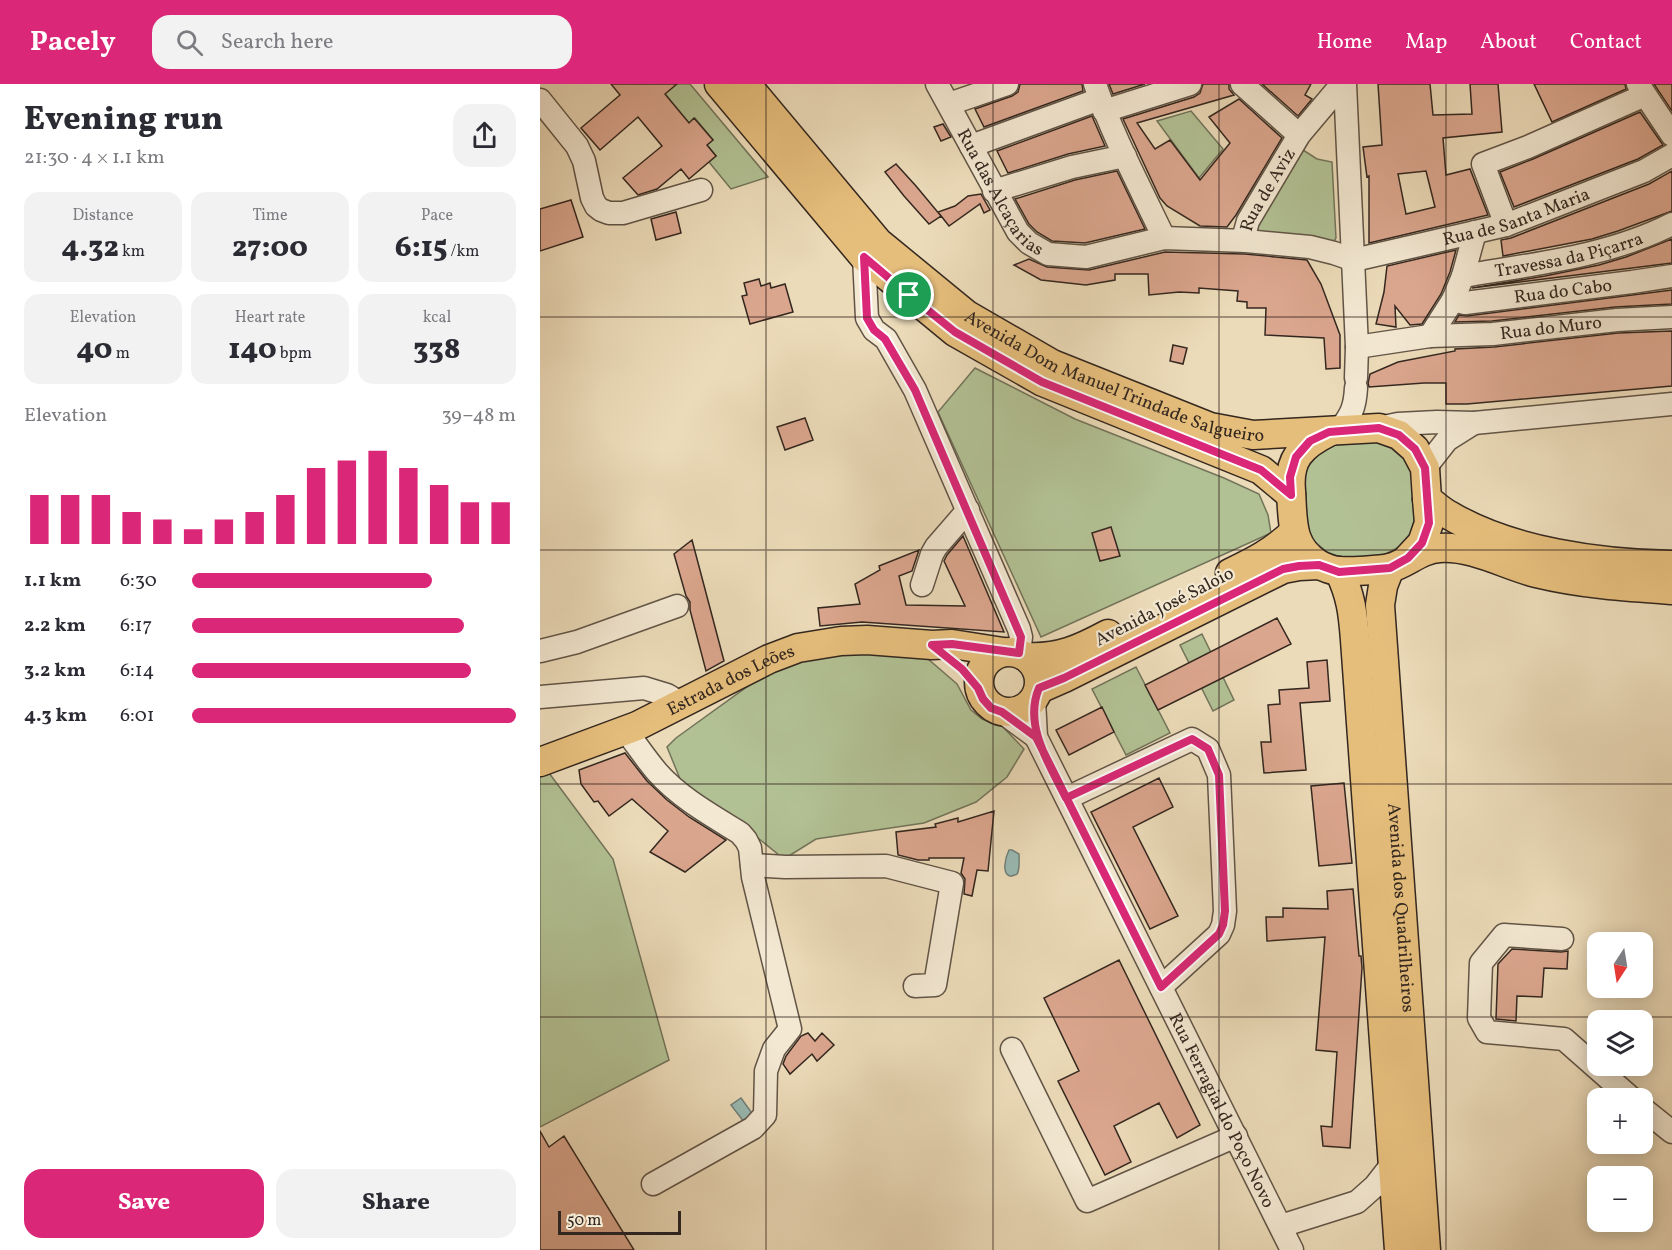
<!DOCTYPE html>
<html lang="en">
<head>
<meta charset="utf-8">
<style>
  :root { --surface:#fff; --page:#f2f2f3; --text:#2b2b33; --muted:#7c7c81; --accent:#db2777 }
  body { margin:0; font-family:Vollkorn,serif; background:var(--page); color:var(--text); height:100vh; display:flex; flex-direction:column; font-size:22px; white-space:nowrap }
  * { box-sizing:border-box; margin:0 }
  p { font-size:20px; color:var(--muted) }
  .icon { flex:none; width:33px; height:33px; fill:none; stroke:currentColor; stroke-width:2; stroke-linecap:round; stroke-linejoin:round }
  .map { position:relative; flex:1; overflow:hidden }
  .details { display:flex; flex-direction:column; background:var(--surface); width:540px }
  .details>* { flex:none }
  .needle { width:39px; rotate:192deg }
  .controls { position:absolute; left:1047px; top:848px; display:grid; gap:12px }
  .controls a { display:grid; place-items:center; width:66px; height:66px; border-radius:12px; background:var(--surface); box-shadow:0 3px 15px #0003; font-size:30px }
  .scale { position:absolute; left:18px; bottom:15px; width:123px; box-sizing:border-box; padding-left:6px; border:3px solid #33271f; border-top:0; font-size:16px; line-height:21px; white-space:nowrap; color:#33271f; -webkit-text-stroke:4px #f3e8d2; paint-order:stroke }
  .pin { position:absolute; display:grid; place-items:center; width:51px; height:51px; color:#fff; margin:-26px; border:3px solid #fff; border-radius:50%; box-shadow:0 2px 6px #0007 }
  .round { display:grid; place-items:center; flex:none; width:63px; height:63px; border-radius:18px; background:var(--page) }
  .headline { display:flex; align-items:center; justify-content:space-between; height:102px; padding:0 24px }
  h1 { font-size:33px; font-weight:800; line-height:45px }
  .metrics { display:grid; grid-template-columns:repeat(3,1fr); gap:9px; height:102px; padding:6px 24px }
  .metrics div { display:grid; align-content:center; border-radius:15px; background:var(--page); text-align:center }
  .metrics b { font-size:30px; font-weight:800 }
  .metrics small { font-size:16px; font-weight:400 }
  .metrics p { font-size:16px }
  .chart { height:168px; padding:12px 24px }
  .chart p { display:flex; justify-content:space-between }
  .chart svg { width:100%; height:108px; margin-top:6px; stroke:var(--accent); stroke-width:6 }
  .cta { display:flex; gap:12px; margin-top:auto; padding:12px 24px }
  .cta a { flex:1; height:69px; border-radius:18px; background:var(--accent); color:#fff; font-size:24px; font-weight:800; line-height:69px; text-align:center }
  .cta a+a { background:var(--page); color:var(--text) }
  ul { padding:0 24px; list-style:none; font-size:20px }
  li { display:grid; grid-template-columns:96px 72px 1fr; align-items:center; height:45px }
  li i { height:15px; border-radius:8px; background:var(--accent) }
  header { display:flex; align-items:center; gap:36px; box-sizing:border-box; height:84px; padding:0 30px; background:var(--accent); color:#fff }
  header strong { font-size:28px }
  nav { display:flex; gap:33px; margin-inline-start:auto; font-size:21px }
  .search { width:420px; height:54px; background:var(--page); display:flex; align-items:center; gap:15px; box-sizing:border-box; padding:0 21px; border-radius:18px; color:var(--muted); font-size:22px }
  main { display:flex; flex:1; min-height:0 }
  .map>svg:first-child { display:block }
  .green { fill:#b2c194; stroke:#72745a; stroke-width:1.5 }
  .water { fill:#99bab4; stroke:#707f78; stroke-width:1.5 }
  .building { fill:#dba68e; stroke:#33271f; stroke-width:1.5; fill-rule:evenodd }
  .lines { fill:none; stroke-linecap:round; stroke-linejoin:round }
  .minor-casing { stroke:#615446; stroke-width:25 }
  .major-casing { stroke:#33271f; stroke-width:31 }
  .minor { stroke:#f3e8d2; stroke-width:22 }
  .major { stroke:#e6be7c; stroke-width:28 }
  .route-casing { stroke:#fff; stroke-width:12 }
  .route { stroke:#db2777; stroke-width:8 }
  .grid { fill:none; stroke:#33271f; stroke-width:1.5; stroke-opacity:0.55 }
  .labels { text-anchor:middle; stroke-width:4.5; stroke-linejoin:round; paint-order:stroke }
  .street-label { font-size:18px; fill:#33271f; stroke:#f3e8d2 }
</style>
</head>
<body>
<header>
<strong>Pacely</strong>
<div class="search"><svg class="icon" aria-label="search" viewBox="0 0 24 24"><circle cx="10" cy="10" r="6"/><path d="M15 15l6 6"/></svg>Search here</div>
<nav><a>Home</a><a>Map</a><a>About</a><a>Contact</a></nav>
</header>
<main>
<section class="details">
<div class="headline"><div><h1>Evening run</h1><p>21:30 · 4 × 1.1 km</p></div><a class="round"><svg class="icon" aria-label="share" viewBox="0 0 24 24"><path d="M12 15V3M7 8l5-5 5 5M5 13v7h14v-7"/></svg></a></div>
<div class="metrics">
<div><p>Distance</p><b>4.32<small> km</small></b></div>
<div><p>Time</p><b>27:00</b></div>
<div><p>Pace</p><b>6:15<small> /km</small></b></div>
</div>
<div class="metrics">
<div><p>Elevation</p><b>40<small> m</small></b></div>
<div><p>Heart rate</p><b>140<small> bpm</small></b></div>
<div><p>kcal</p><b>338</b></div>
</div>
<div class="chart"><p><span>Elevation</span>39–48 m</p>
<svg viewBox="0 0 160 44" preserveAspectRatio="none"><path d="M5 44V24M15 44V24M25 44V24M35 44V31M45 44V34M55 44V38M65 44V34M75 44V31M85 44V24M95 44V13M105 44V10M115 44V6M125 44V13M135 44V20M145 44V27M155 44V27"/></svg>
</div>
<ul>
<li><b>1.1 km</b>6:30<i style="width:74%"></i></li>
<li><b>2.2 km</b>6:17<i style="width:84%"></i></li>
<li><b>3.2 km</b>6:14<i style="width:86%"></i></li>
<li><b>4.3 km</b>6:01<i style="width:100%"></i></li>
</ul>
<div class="cta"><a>Save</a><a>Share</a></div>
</section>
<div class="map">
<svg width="1132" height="1166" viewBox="0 0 1132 1166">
  <rect width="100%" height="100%" fill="#ecdbb9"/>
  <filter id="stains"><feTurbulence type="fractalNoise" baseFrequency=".00333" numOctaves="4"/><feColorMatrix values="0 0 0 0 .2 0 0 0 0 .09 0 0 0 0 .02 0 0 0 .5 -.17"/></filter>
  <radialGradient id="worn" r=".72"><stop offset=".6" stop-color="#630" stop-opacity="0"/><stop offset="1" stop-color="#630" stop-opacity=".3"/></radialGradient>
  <path class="green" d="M126 0H150L228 93 191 105 169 78 176 72 167 61 173 56 155 34 149 39 125 10Z
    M651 27 683 65 659 94 617 37Z
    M763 66 777 75 792 78 796 154 793 159 721 153 715 145Z
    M435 284 535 335 684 394 719 410 728 431 731 449 501 553 398 328Z
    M835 358 851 364 864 375 872 390 875 434 870 450 859 463 844 471 803 474 787 468 774 457 766 442 763 398 768 382 780 369 795 361Z
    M662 550 694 616 673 627 640 561Z
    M337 565 388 575 417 600 431 626 442 635 462 642 484 665 467 693 436 718 384 739 276 755 244 775 213 750 145 707 127 663 136 654 233 584 294 568Z
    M596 583 630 649 586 671 552 605Z
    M9 689 73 775 129 976 0 1043V693Z"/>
  <path class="water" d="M469 766H472L479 770C479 775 480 786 477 790 476 791 474 791 472 792 460 792 466 772 469 766Z
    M201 1014 214 1032 204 1038 191 1021Z"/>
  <path class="building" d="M71 0H137L125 10 149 39 154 34 173 56 167 61 176 72 149 95 141 85 117 105 98 111 83 94 122 62 98 33 60 66 41 44 80 11Z
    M480 0H542L543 7 444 43 435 25 472 12 478 8Z
    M569 0H605L573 10Z
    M663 0H689V5L694 11 597 39 615 65 630 56 660 96 690 59 669 33 699 15 742 54 696 131 687 143 660 142 627 122 620 114 583 35 654 13 660 9Z
    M722 0H771L765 11 772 15 758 32Z
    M838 0H890L893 31 932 30 930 0H958L962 48 903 54 906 91 930 85 948 131 829 159V92L827 93 823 63 842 61ZM886 87 895 123 866 130 858 90Z
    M994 0H1085L1086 5 1012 38Z
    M1114 0H1132V27Z
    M1100 28 1123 61 1098 75 974 123 960 88 993 75Z
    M552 32 565 62 528 70 468 89 457 67Z
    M403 40 411 53 401 57 394 43Z
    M356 80 376 102 401 132 389 140 364 112 345 88Z
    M577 87 605 145 545 159 512 157 497 148 489 140 475 115 535 96Z
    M1132 87V127L1078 147 1052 155 963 172 961 156 971 154 1109 100Z
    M441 110 450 126 444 129 440 120 409 142 398 128 415 122 428 112Z
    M31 116 43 153 0 167V125Z
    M136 128 141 149 116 156 111 135Z
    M1132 155V179L932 204 1005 192 1059 181 1086 173Z
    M916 166 910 188 901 210 882 240 870 241 855 222 856 243 836 240 844 208 847 182Z
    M625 168 705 170 767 176 781 200 800 251V284L786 285 784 254 725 251 726 224H707V218L697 217 698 207 659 204V209L639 208 609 211 608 190H575V196L546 201 501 196 474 181 489 175 507 183 549 186Z
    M219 195 221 202 230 199 231 204 245 200 253 228 210 240 202 212 207 211 204 199Z
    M1132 206V220L1075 223 952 237 915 238 919 231 927 232Z
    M1132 247V302L927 320H906V299H884L829 303 828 299 830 290 858 278 915 267V265L954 263 1078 249Z
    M633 261 647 264 643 280 630 277Z
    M265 334 273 356 245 366 237 343Z
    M571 443 580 472 560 477 552 449Z
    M423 452 464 548 322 538 280 542 278 524 320 520 315 500 340 486 339 482 379 466 372 487 359 492 366 521 425 522 404 477 407 471Z
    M152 456 184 577 166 587 150 526V518L146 512 134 470Z
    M737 534 751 560 618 626 605 601Z
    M787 576 790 617 760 619 766 686 724 689 721 658H731L728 621 740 620 739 606 769 604 767 578Z
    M562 623 574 648 529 671 516 646Z
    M85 669 107 697 127 716 149 733 186 756 145 788 110 768 128 747 92 715 69 732 58 717 54 718 41 700 39 686Z
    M619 694 633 723 593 743 638 832 610 845 551 728Z
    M804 699 812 779 779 782 771 702Z
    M454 727 448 787 437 786 432 812 424 810 425 795 421 789 424 774H389V776H378L358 771 356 748 396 743 395 740 418 734V738Z
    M813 805 819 872H821L822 884 810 1064 783 1062 781 1042 792 1043 797 968 776 966 785 853 727 857 726 833H743V824L788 825 787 807Z
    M972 865 1021 868 1028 867 1027 885 1004 884 1002 913 977 912 976 937 956 935 958 880Z
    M579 876 660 1041 637 1054 619 1019 574 1042 591 1078 565 1091 518 997 539 987 504 914Z
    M268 949 275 957 282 949 294 961 277 977 272 970 250 990 243 980 246 972 261 952Z
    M0 1047 9 1063 24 1052 94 1166H0Z"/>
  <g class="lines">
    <defs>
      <g id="minor">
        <path id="s1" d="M397 0 478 148 489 159 508 170 546 173 624 154 706 157 770 163 794 169 814 176"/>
        <path d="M555 0C573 53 600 103 624 154"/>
        <path d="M702 0 759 51"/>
        <path d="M805 0 817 263 816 294"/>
        <path d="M1098 0 1132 51"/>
        <path d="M0 16 37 62 44 77 52 114 56 122 61 126 69 129H83L161 106"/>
        <path d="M409 20 467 0"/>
        <path d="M564 27 650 0"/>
        <path d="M431 62 560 15"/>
        <path d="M454 107 532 83 585 72"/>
        <path d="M966 141 943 80 988 63 1105 11"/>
        <path id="s2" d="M706 157 705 148 708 137 759 51 802 0"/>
        <path d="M324 173 327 234 334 246 346 255 375 306 479 545 481 553 479 569"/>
        <path id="s3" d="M814 176 966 141 1104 87 1132 71"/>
        <path id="s4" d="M923 192C993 180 1067 173 1132 140"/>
        <path id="s5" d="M913 216 925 219 1092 198 1132 192"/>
        <path d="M890 252 913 216 923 192 935 148"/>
        <path id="s6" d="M817 263 890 252 953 250 1077 236 1132 233"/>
        <path d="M839 344 858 340 897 338 934 339 1132 320"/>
        <path d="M799 347C811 331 815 324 816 304"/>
        <path d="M885 384 907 356 934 339"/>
        <path d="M382 501 392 470 396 463 428 426"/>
        <path d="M0 567 37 558 137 522"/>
        <path d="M0 613 104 604 127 611 142 620"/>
        <path id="s7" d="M494 616 496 653 752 1166"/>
        <path d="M462 628 496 653"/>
        <path d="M86 647C96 660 106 675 117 688 140 714 171 731 200 749L206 756 210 764 213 793 250 945 234 965 226 987 225 1031 213 1044 113 1100"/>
        <path d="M527 714 652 655 668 665 679 691 685 827 683 841 679 850 621 903"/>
        <path d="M212 781 245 783 346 782 412 799 395 901 375 902"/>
        <path d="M1022 855 964 851 941 879 939 934 947 948 1024 955 1091 1014"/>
        <path d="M472 965 547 1117 696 1052"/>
        <path d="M1102 1024 1132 1048"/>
        <path d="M741 1142 817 1118 835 1102 853 1079"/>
      </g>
      <g id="major">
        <path d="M179 0 324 173 415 248 503 298 721 386 751 411"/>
        <path id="s8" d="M206 0 338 158 427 231 512 280 670 343 713 351 839 344 859 351 875 365 885 384 887 415 889 439 882 459 868 474"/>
        <path d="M789 348C761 362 748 375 751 407 753 437 750 462 778 480 783 483 793 487 800 487 807 488 843 486 850 484 868 479 880 465 900 464 933 462 965 481 996 489 1041 500 1087 503 1132 506"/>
        <path d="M887 415C894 420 901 427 909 431 971 468 1061 480 1132 481"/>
        <path id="s9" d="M850 484 843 502 840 521 886 1166"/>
        <path d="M799 487C811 511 813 530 815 556L859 1166"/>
        <path d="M690 489C715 477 733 468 754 448"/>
        <circle cx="469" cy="598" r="30"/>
        <path d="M486 573C519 575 540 565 568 550"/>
        <path d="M499 605 524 594 743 485 759 482 779 481"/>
        <path id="s10" d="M0 678 97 642 229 575 258 564 301 557 327 556 392 561 412 560 463 568"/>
      </g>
    </defs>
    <use href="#minor" class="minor-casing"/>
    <use href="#major" class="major-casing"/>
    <use href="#minor" class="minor"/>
    <use href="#major" class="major"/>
  </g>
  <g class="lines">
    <defs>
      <path id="route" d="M369 211 324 173 327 234 334 246 345 255 375 306 481 553 479 569 412 560 392 561 422 585 438 604 443 615 451 624 462 628 496 653 621 903 679 850 683 841 685 827 679 691 668 665 652 655 526 714C510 681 483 642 499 604L524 594 743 485 759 482 779 481 799 488 850 484 868 474 882 459 889 439 885 384 875 365 859 351 839 344 789 348 770 357 756 373 750 393 751 411 721 386 502 298 415 248 369 211"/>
    </defs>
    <use href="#route" class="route-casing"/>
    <use href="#route" class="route"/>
  </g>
  <path class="grid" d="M226 0V1166M453 0V1166M679 0V1166M906 0V1166M0 233H1132M0 466H1132M0 700H1132M0 933H1132"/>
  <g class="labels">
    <g class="street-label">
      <text dy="6" stroke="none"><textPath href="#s1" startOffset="126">Rua das Alcaçarias</textPath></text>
      <text dy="6" stroke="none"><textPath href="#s2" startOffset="57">Rua de Aviz</textPath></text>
      <text dy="6" stroke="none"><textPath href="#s3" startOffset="168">Rua de Santa Maria</textPath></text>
      <text dy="6" stroke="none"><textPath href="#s4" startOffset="108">Travessa da Piçarra</textPath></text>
      <text dy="6" stroke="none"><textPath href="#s5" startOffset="111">Rua do Cabo</textPath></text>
      <text dy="6" stroke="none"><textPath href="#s6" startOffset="195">Rua do Muro</textPath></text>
      <text dy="6" stroke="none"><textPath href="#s8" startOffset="482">Avenida Dom Manuel Trindade Salgueiro</textPath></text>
      <text transform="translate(624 522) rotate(-27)" y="6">Avenida José Saloio</text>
      <text dy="6" stroke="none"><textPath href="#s10" startOffset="208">Estrada dos Leões</textPath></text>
      <text dy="6" stroke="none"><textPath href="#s9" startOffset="342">Avenida dos Quadrilheiros</textPath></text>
      <text dy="6" stroke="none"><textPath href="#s7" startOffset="454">Rua Ferragial do Poço Novo</textPath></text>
    </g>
  </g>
  <rect width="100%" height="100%" filter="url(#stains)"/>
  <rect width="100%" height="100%" fill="url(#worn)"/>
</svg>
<div class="controls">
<a><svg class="needle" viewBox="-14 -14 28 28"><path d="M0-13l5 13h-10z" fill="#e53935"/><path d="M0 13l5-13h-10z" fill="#7c7c81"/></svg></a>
<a><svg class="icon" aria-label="layers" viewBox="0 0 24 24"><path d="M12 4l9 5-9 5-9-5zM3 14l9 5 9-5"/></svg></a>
<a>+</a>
<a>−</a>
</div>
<div class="scale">50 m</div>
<div class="pin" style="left:369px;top:211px;background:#1e9e55"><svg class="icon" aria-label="arrive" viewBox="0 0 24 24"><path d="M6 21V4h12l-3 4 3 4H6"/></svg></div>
</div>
</main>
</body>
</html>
